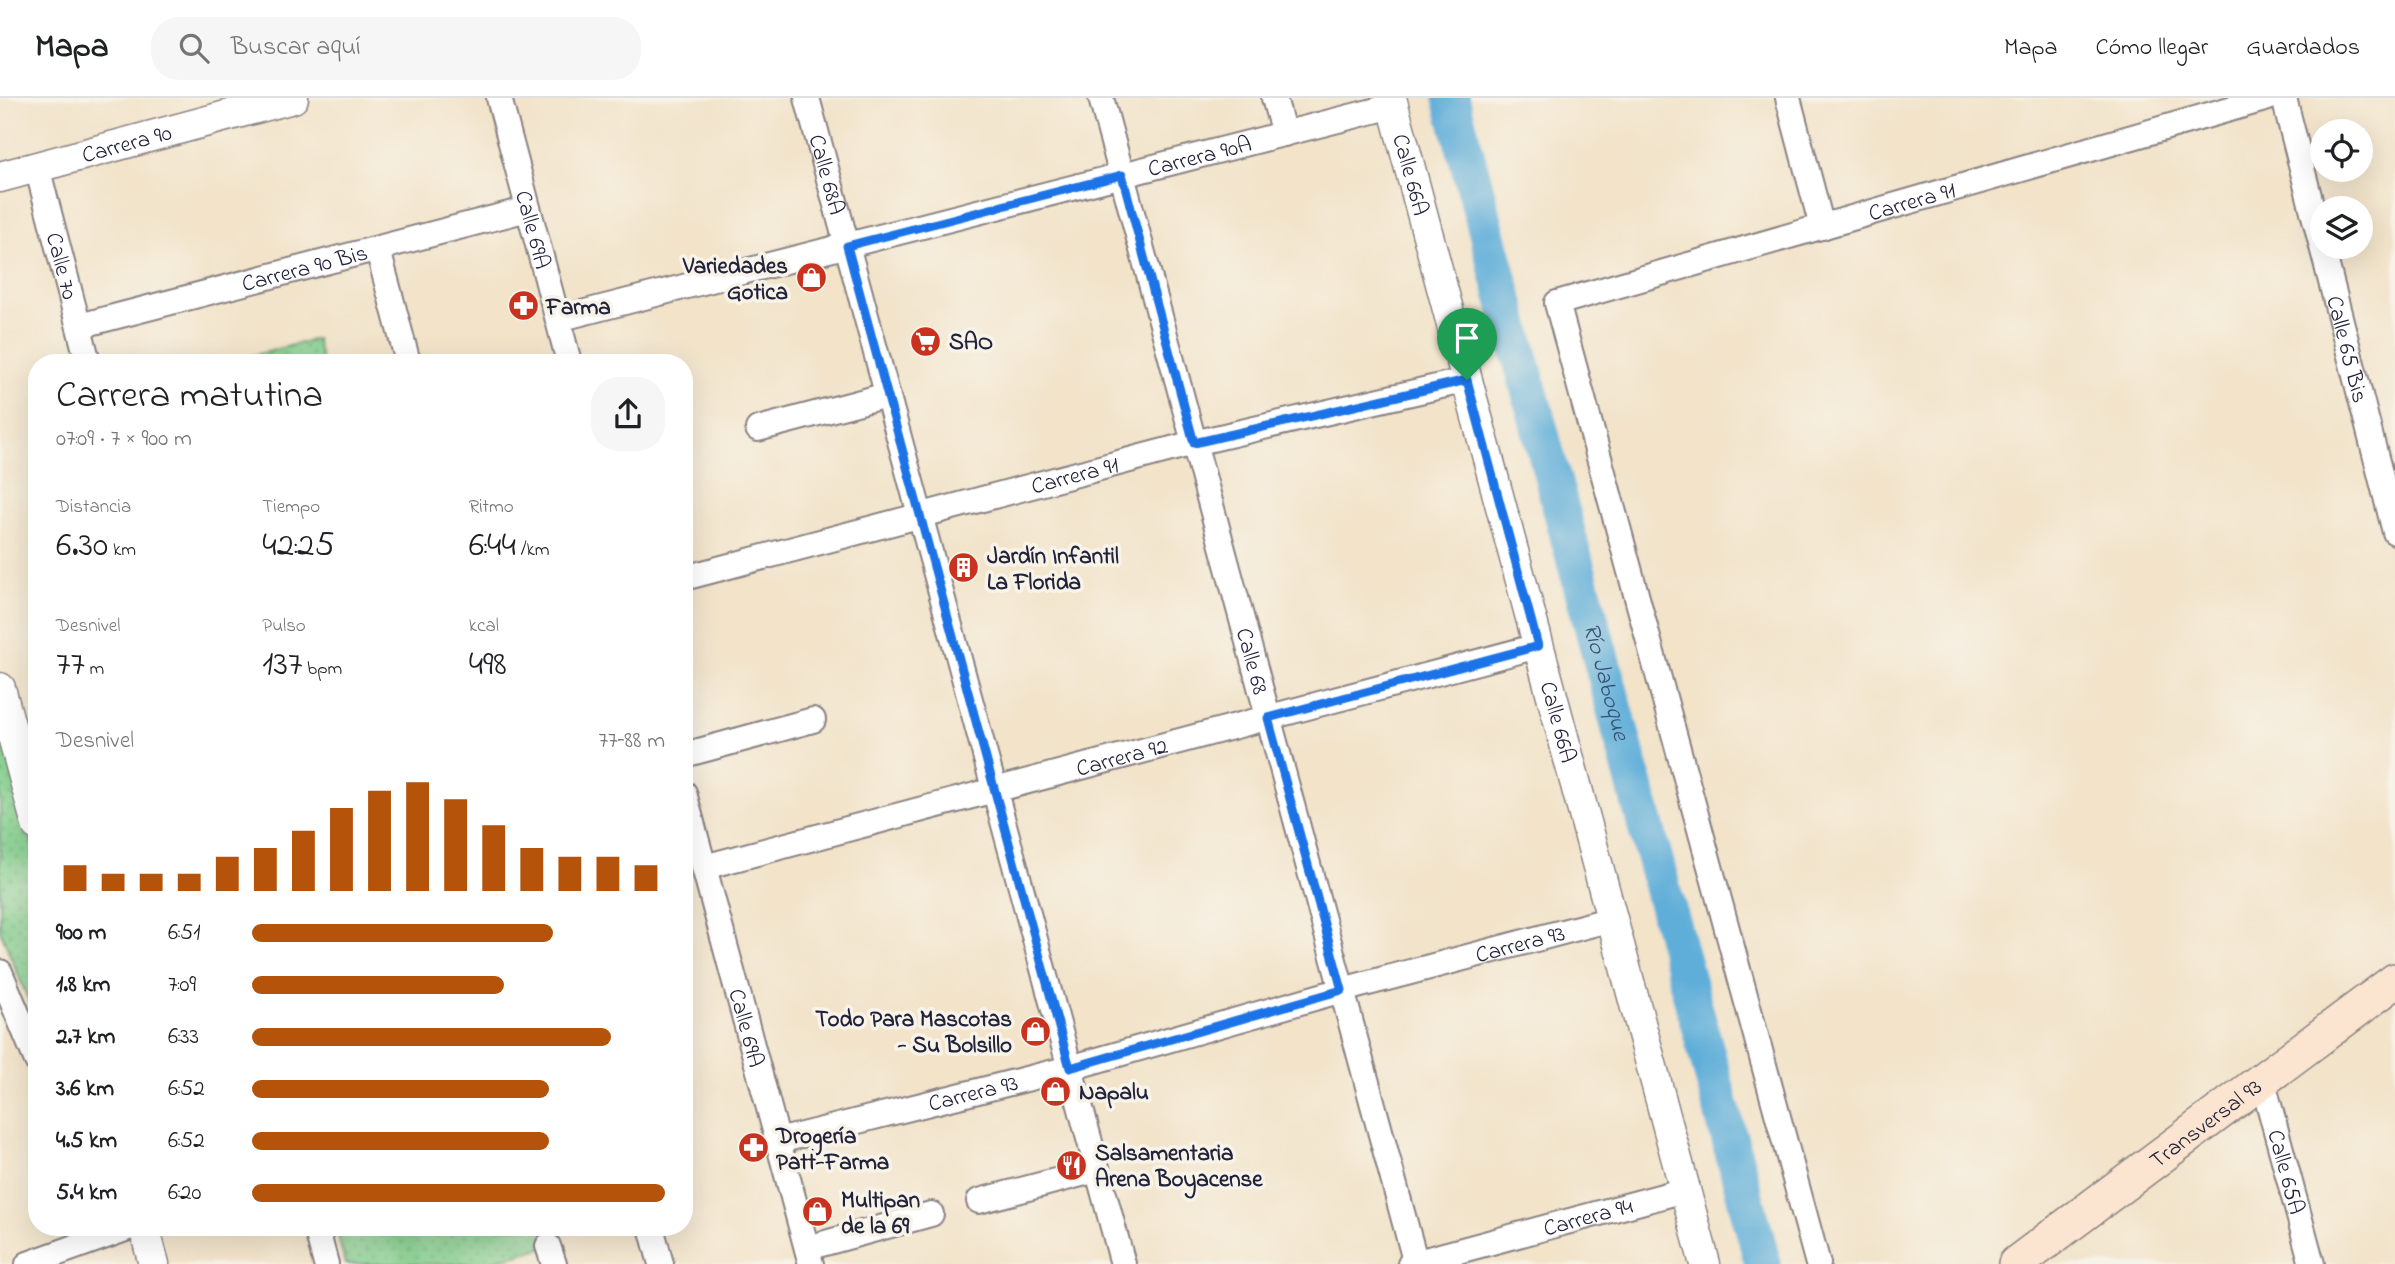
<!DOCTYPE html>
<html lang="es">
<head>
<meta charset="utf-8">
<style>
  :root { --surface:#fff; --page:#f6f6f6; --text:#202124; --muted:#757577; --line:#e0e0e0; --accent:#b45309 }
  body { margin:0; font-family:"Indie Flower",sans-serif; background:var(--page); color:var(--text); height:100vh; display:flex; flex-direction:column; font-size:26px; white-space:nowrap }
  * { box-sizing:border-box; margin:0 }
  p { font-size:23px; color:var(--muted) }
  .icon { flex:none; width:38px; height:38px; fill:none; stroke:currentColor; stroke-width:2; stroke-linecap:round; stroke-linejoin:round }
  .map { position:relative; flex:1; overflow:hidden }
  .sheet { position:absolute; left:28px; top:256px; width:665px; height:882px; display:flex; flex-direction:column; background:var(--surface); border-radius:28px; box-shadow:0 7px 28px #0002 }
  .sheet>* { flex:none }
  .fabs { position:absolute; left:2310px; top:21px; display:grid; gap:14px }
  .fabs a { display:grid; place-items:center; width:63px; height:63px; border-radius:50%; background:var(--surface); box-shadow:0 7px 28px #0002; font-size:35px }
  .pin { position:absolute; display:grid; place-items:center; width:60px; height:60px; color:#fff; margin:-72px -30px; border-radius:50% 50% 50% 0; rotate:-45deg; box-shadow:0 0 7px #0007 }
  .pin .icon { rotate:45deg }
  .round { display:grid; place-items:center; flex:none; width:74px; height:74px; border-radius:28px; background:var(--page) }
  .headline { display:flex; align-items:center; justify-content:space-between; height:119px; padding:0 28px }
  h1 { font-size:38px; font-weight:600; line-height:52px }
  .figures { display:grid; grid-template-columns:repeat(3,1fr); gap:10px; height:119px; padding:7px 28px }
  .figures div { display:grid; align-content:center }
  .figures b { font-size:35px; font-weight:600 }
  .figures small { font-size:19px; font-weight:400 }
  .figures p { font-size:19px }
  .chart { height:196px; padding:14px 28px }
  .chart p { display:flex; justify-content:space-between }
  .chart svg { width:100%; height:126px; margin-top:7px; stroke:var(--accent); stroke-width:6 }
  ul { padding:0 28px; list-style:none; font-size:23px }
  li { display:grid; grid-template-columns:112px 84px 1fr; align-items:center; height:52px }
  li i { height:18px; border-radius:9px; background:var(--accent) }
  header { display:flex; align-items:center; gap:42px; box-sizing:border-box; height:98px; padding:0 35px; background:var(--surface); border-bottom:2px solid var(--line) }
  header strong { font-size:33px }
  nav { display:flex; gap:38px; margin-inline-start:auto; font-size:24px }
  .search { width:490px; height:63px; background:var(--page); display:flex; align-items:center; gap:18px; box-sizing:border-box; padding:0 24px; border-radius:28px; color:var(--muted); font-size:26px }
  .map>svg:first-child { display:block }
  .park { fill:url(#park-dots); stroke:#527864; stroke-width:2 }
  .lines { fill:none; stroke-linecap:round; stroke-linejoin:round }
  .river { stroke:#5faed9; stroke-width:37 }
  .minor-casing { stroke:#8a8282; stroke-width:28 }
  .tertiary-casing { stroke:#8a8282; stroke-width:33 }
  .secondary-casing { stroke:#8a8282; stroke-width:38 }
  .minor { stroke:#fff; stroke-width:24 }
  .tertiary { stroke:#fff; stroke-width:30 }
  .secondary { stroke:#fce5d0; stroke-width:35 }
  .route-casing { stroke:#fff; stroke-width:14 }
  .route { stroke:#1a73e8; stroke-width:9 }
  .labels { text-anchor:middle; stroke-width:7; stroke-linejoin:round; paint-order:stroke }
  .street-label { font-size:23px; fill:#22223b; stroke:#f7f3e8 }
  .poi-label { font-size:23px; font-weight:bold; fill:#22223b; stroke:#f7f3e8; text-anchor:start }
  .water-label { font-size:24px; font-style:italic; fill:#375372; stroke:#f7f3e8 }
</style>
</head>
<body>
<header>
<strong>Mapa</strong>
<div class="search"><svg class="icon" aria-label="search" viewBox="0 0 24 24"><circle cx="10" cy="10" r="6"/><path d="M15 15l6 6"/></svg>Buscar aquí</div>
<nav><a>Mapa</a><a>Cómo llegar</a><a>Guardados</a></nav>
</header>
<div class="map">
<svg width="2395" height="1166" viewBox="0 0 2395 1166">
  <defs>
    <pattern id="park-dots" width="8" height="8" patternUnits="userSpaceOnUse" patternTransform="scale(1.75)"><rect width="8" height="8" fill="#83cf8d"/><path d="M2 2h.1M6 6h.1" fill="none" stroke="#71b17b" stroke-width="1.8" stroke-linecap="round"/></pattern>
  </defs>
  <rect width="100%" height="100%" fill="#f7f3e8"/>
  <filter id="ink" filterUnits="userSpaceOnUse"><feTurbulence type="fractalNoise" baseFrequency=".0143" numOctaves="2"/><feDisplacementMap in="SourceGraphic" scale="14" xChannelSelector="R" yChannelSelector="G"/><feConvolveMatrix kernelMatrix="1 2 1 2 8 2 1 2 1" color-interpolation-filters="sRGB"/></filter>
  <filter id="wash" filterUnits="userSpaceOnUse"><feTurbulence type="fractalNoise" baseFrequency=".00686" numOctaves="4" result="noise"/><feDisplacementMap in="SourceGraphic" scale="28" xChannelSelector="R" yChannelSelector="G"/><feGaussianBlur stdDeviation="1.57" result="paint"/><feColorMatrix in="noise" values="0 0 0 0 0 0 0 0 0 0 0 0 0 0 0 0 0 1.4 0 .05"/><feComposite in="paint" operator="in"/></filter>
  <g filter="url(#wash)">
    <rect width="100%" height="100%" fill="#f2e3c9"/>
    <path class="park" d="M316 241 322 264H229Z
      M0 624 37 763V923L0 832Z
      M336 1129H543L548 1148 482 1166H345Z"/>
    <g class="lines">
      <path class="river" id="s1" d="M1451 0 1763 1166"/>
    </g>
  </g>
  <g filter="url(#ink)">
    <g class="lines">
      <defs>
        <g id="minor">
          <path id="s2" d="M499 0 569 264"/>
          <path id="s3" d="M807 0 1123 1166"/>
          <path id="s4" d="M1101 0 1416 1166"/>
          <path d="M1274 0 1284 36"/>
          <path d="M1788 0 1822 129"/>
          <path id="s5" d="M2284 0 2395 434"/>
          <path id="s6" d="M37 69 88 264"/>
          <path d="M378 152 408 264"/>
          <path id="s7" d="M558 221 1393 8"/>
          <path id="s8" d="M79 228 528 111"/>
          <path d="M758 331 887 297"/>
          <path id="s9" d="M684 480 1194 345 1467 282"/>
          <path d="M684 657 813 622"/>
          <path id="s10" d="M684 695 811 1166"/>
          <path id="s11" d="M704 769 1538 548"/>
          <path d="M0 874 37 963"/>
          <path id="s12" d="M2262 981 2312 1166"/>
          <path id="s13" d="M778 1043 1070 970 1342 892 1612 821"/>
          <path d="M979 1103 1097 1072"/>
          <path d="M316 1129 326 1166"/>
          <path d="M651 1129 661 1166"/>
          <path d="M548 1148 554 1166"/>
          <path d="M807 1150 931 1116"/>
          <path d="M28 1166 131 1129"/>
          <path id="s14" d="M1410 1166 1685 1092"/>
          <path id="s15" d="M1818 1166 1557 205 2268 0"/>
        </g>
        <g id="tertiary">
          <path id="s16" d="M1391 0 1705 1166"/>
          <path id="s17" d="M0 79 293 0"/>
          <path d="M0 590 37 727"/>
          <path d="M144 1129 154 1166"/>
        </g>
        <g id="secondary">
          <path id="s18" d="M2016 1166 2395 883"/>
        </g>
      </defs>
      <use href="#minor" class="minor-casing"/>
      <use href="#tertiary" class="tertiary-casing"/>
      <use href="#secondary" class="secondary-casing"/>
      <use href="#minor" class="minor"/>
      <use href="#tertiary" class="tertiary"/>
      <use href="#secondary" class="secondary"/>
    </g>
  </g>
  <g class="lines" filter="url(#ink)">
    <defs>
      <path id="route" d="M1122 77 1194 345 1467 282 1538 548 1268 620 1342 892 1070 970 847 148Z"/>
    </defs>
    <use href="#route" class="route-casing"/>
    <use href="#route" class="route"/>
  </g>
  <defs>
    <symbol id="shop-disc" viewBox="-11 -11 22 22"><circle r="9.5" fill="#c8321e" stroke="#f7f3e8"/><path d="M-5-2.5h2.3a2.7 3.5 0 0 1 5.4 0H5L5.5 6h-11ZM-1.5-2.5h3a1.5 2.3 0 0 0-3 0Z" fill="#fff"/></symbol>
    <symbol id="pharmacy-disc" viewBox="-11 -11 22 22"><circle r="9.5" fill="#c8321e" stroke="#f7f3e8"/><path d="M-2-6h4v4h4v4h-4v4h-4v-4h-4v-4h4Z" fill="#fff"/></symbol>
    <symbol id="supermarket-disc" viewBox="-11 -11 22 22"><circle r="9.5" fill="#c8321e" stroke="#f7f3e8"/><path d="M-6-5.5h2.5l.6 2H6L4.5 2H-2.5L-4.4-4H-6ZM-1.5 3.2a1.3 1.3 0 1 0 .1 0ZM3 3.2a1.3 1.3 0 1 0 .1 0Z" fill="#fff"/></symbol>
    <symbol id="building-disc" viewBox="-11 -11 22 22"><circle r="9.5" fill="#c8321e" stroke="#f7f3e8"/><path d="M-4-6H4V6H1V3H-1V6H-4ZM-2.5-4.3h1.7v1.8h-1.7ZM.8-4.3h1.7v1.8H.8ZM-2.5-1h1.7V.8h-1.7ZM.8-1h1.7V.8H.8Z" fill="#fff"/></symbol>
    <symbol id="restaurant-disc" viewBox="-11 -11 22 22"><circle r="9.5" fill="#c8321e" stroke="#f7f3e8"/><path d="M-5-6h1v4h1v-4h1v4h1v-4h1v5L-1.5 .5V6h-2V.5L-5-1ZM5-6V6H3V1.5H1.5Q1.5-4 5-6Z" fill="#fff"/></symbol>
  </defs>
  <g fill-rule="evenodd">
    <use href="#shop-disc" x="794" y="162" width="35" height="35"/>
    <use href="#pharmacy-disc" x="506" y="190" width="35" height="35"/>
    <use href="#supermarket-disc" x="908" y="226" width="35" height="35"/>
    <use href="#building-disc" x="946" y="452" width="35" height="35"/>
    <use href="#shop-disc" x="1018" y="916" width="35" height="35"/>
    <use href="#shop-disc" x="1038" y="976" width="35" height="35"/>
    <use href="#pharmacy-disc" x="736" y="1032" width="35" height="35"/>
    <use href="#restaurant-disc" x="1054" y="1050" width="35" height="35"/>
    <use href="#shop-disc" x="800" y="1096" width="35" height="35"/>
  </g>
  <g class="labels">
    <g class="street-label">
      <text dy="8" stroke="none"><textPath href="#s17" startOffset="131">Carrera 90</textPath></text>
      <text dy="8" stroke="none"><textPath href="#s7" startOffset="662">Carrera 90A</textPath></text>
      <text dy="8" stroke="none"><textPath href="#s3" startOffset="79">Calle 68A</textPath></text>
      <text dy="8" stroke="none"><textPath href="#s16" startOffset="79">Calle 66A</textPath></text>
      <text dy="8" stroke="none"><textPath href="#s15" startOffset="1365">Carrera 91</textPath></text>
      <text dy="8" stroke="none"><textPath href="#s2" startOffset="136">Calle 69A</textPath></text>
      <text dy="8" stroke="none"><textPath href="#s6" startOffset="102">Calle 70</textPath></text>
      <text dy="8" stroke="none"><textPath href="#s8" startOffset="233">Carrera 90 Bis</textPath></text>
      <text dy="8" stroke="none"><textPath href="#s5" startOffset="259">Calle 65 Bis</textPath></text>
      <text dy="8" stroke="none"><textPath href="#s9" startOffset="404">Carrera 91</textPath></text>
      <text dy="8" stroke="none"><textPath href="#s4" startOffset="583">Calle 68</textPath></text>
      <text dy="8" stroke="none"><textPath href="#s16" startOffset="646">Calle 66A</textPath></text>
      <text dy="8" stroke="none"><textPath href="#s11" startOffset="432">Carrera 92</textPath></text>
      <text dy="8" stroke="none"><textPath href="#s13" startOffset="768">Carrera 93</textPath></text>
      <text dy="8" stroke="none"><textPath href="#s10" startOffset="243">Calle 69A</textPath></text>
      <text dy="8" stroke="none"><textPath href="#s13" startOffset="201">Carrera 93</textPath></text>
      <text dy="8" stroke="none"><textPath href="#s18" startOffset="236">Transversal 93</textPath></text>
      <text dy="8" stroke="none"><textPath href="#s12" startOffset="96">Calle 65A</textPath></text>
      <text dy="8" stroke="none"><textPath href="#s14" startOffset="184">Carrera 94</textPath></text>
    </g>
    <g class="poi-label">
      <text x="788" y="175" text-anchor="end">Variedades<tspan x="788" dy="26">Gotica</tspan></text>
      <text x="546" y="216">Farma</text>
      <text x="949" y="251">SAO</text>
      <text x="987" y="465">Jardín Infantil<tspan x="987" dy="26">La Florida</tspan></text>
      <text x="1012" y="928" text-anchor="end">Todo Para Mascotas<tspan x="1012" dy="26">- Su Bolsillo</tspan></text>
      <text x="1079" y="1001">Napalu</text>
      <text x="776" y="1045">Drogería<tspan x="776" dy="26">Patt-Farma</tspan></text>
      <text x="1095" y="1062">Salsamentaria<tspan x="1095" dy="26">Arena Boyacense</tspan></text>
      <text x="841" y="1109">Multipan<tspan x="841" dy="26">de la 69</tspan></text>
    </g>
    <g class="water-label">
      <text dy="8" stroke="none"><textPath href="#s1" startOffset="604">Río Jaboque</textPath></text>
    </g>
  </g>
</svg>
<div class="fabs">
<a><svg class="icon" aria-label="locate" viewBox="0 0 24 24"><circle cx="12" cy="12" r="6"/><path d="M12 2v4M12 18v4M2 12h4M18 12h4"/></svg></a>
<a><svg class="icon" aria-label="layers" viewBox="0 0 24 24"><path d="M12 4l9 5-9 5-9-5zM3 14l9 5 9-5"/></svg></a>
</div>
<div class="pin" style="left:1467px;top:282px;background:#1e9e55"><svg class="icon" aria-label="arrive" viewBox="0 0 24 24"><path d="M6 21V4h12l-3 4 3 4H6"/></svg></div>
<section class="sheet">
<div class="headline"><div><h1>Carrera matutina</h1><p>07:09 · 7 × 900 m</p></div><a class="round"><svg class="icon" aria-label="share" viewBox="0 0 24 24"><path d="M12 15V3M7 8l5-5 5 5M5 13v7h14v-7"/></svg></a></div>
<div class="figures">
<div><p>Distancia</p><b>6.30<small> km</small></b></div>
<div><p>Tiempo</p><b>42:25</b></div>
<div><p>Ritmo</p><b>6:44<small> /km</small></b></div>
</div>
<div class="figures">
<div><p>Desnivel</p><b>77<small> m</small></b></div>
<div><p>Pulso</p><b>137<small> bpm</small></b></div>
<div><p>kcal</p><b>498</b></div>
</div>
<div class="chart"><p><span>Desnivel</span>77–88 m</p>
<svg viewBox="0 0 160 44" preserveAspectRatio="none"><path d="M5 44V35M15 44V38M25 44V38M35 44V38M45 44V32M55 44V29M65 44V23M75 44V15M85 44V9M95 44V6M105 44V12M115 44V21M125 44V29M135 44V32M145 44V32M155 44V35"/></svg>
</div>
<ul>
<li><b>900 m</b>6:51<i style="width:73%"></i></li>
<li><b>1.8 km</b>7:09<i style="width:61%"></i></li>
<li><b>2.7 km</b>6:33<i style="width:87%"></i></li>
<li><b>3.6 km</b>6:52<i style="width:72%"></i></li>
<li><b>4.5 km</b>6:52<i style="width:72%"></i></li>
<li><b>5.4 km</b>6:20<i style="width:100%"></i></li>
</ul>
</section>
</div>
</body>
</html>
